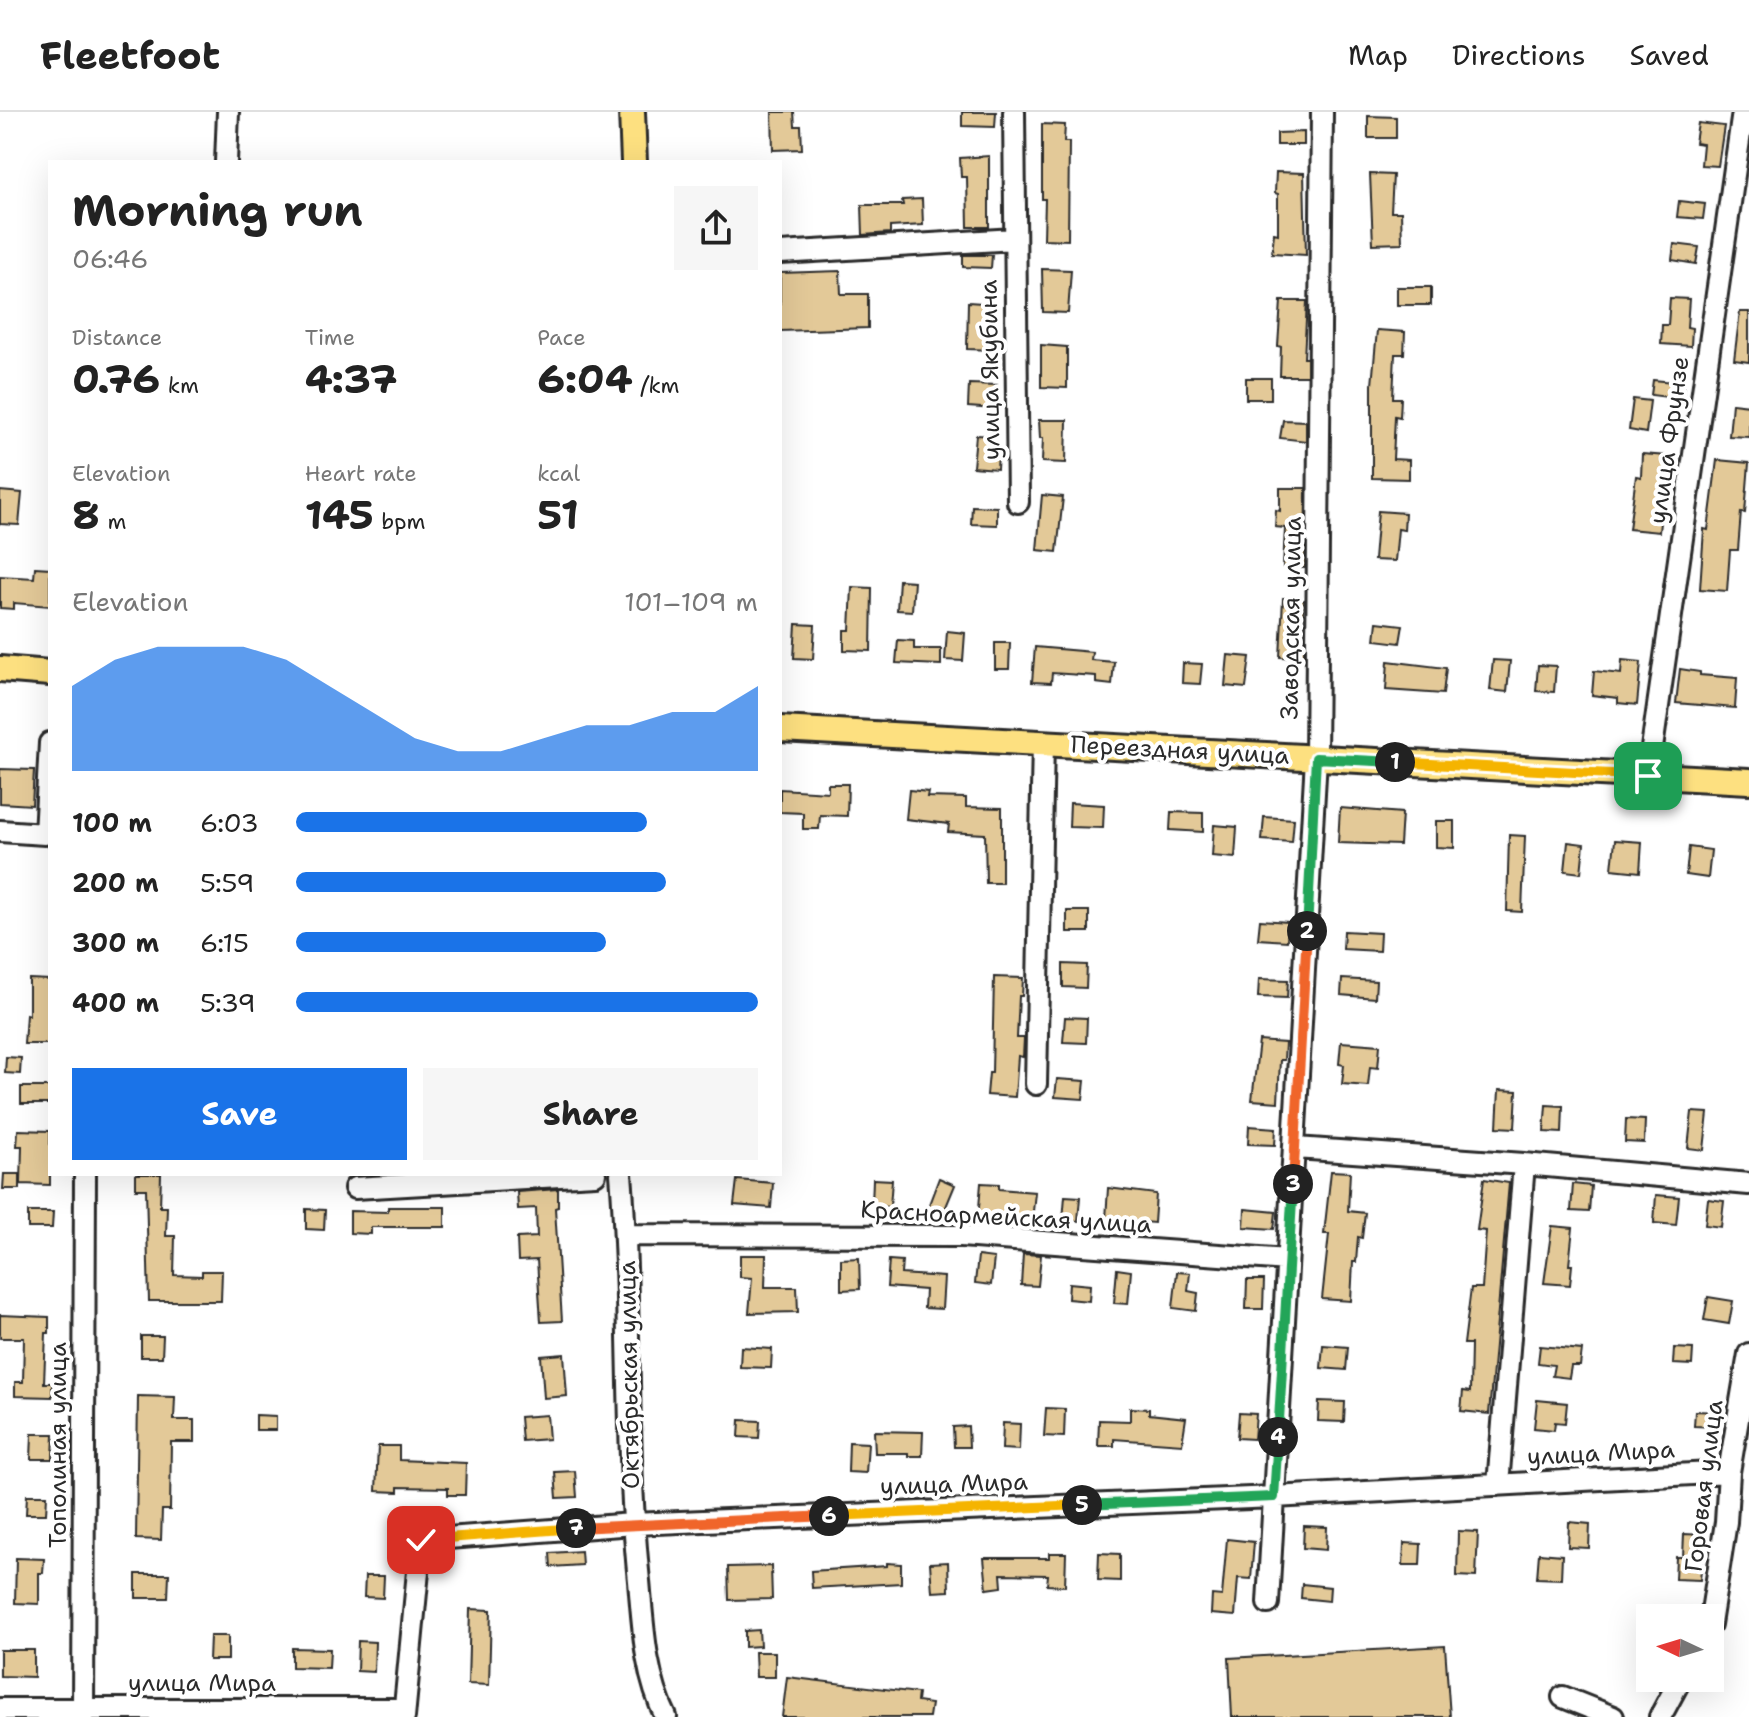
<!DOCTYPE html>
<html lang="en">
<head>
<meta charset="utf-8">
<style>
  :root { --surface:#fff; --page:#f6f6f6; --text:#222; --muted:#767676; --line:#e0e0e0; --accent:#1a73e8 }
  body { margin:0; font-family:"Shantell Sans",sans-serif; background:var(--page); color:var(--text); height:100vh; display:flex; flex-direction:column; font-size:30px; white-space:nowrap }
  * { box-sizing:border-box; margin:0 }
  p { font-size:26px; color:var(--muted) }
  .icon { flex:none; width:44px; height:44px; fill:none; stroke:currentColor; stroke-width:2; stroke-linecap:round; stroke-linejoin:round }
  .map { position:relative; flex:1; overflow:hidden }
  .sheet { position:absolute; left:48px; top:48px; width:734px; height:1016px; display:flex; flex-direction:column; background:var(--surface); border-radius:0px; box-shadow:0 8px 32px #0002 }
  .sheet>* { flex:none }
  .needle { width:52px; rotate:274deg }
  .fabs { position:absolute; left:1636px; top:1492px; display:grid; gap:16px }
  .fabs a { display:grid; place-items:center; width:88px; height:88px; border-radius:0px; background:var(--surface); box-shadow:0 8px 32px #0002; font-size:40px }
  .pin { position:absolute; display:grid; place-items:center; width:68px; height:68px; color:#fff; margin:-34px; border-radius:16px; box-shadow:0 4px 12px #0006 }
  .km { position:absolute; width:40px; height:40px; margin:-20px; border-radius:50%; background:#222; color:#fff; font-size:22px; line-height:40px; text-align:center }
  .round { display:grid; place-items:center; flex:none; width:84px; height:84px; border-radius:0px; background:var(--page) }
  .head { display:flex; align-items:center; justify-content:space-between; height:136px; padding:0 24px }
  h1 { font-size:44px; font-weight:700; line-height:60px }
  .figures { display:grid; grid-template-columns:repeat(3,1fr); gap:12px; height:136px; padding:8px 24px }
  .figures div { display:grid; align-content:center }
  .figures b { font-size:40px; font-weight:700 }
  .figures small { font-size:22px; font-weight:400 }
  .figures p { font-size:22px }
  .chart { height:224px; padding:16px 24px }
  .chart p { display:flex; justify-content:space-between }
  .chart svg { width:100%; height:144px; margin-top:8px; fill:var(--accent); opacity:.7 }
  .action { display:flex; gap:16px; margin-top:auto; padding:16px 24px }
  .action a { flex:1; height:92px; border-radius:0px; background:var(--accent); color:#fff; font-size:32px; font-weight:700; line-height:92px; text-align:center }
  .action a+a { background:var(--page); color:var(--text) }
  ul { padding:0 24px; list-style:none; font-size:26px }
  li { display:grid; grid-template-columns:128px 96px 1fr; align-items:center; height:60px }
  li i { height:20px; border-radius:10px; background:var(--accent) }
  header { display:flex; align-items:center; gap:48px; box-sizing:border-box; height:112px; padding:0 40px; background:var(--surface); border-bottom:2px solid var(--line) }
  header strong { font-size:38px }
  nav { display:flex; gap:44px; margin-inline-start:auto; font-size:28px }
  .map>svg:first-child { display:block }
  .building { fill:#e3c998; stroke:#2b2b2b; stroke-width:2 }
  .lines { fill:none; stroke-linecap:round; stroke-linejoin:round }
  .minor-casing { stroke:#2b2b2b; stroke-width:26 }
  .major-casing { stroke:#2b2b2b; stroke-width:30 }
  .minor { stroke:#fff; stroke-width:20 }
  .major { stroke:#fde080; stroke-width:24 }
  .split-1-casing { stroke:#fff; stroke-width:16 }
  .split-2-casing { stroke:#fff; stroke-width:16 }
  .split-3-casing { stroke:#fff; stroke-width:16 }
  .split-4-casing { stroke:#fff; stroke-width:16 }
  .split-5-casing { stroke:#fff; stroke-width:16 }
  .split-6-casing { stroke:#fff; stroke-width:16 }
  .split-7-casing { stroke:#fff; stroke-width:16 }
  .split-8-casing { stroke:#fff; stroke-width:16 }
  .split-1 { stroke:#f5b400; stroke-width:10 }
  .split-2 { stroke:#22a559; stroke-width:10 }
  .split-3 { stroke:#f0652b; stroke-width:10 }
  .split-4 { stroke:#22a559; stroke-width:10 }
  .split-5 { stroke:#22a559; stroke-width:10 }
  .split-6 { stroke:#f5b400; stroke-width:10 }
  .split-7 { stroke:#f0652b; stroke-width:10 }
  .split-8 { stroke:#f5b400; stroke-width:10 }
  .labels { text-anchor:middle; stroke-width:8; stroke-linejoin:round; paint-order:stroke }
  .street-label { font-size:24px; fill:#2b2b2b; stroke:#fff }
</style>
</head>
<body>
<header>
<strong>Fleetfoot</strong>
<nav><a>Map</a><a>Directions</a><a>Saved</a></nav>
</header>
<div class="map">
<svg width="1749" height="1605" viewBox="0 0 1749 1605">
  <rect width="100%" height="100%" fill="#fff"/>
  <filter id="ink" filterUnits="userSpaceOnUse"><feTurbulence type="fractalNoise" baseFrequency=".0125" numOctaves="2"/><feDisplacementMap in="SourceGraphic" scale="16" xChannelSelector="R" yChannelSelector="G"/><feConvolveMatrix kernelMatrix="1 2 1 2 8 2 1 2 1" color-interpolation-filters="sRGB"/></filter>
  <g filter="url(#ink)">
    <path class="building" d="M772 0H794L795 14H801L802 37 773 38Z
      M962 0H996L995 15 962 14Z
      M1368 4 1396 5V26H1368Z
      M1698 11 1724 14 1718 54 1701 53 1703 32 1695 31Z
      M1042 12 1065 13 1064 30H1069L1068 128 1044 127 1045 87H1042Z
      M1304 20V33H1277V21Z
      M989 44V115H968L967 65H961L960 46Z
      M1276 60 1304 61 1306 143 1272 141 1274 121 1278 122V82L1275 81Z
      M1370 62 1393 63 1391 100H1401L1402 131 1373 132Z
      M922 87 923 113 890 115V121L863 123 862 93H903L902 88Z
      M1679 89 1705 92 1703 107 1677 105Z
      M1674 132 1699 135 1696 152 1672 148Z
      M963 143H992L991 156 963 155Z
      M1042 157 1071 158 1068 201 1043 200Z
      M840 159 841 182H868V216L780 219V161Z
      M1397 175H1431V193H1397Z
      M1670 186 1689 187 1687 215 1692 216 1691 234 1661 232 1662 213H1668Z
      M1281 189H1307L1304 246H1307V264H1280L1281 235 1278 234Z
      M968 190 996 192 995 238 967 237Z
      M1740 200H1749V250L1734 248Z
      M1377 218 1405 220 1404 242H1395L1393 286H1401L1400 305 1395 304 1393 347 1409 348V367L1372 366V273Z
      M1041 233 1067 235V276L1041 275Z
      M1246 266H1271V287H1246Z
      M1653 268 1684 271 1683 287 1651 283Z
      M969 272 997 273 995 297 968 295Z
      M1633 287 1650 289 1646 321 1629 318Z
      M1732 291 1749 293V325L1729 324Z
      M1039 308H1067L1066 351 1042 350 1043 326H1040Z
      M1283 308 1306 309V329L1280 326Z
      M976 323 993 324 992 341H998L997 357 973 355Z
      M1642 342 1667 344 1659 420 1629 417 1636 364 1641 365Z
      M1717 348 1749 351 1745 401 1741 400 1738 438H1730L1727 479 1700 477 1704 417 1708 418Z
      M1280 376H1306L1305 456 1283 455 1285 416 1275 415 1276 398 1280 399Z
      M0 379 22 381 19 413 0 412Z
      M1042 383 1063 385 1057 440 1037 438Z
      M972 394 997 395V413L971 412Z
      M1378 399 1405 401 1404 418 1398 417 1395 449 1374 448Z
      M35 455 50 456V494L14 491V497L0 496V464L34 466Z
      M899 468 914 469 912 499 897 498Z
      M852 475 872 476 871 539 844 538V518H850Z
      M1283 486 1304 488 1302 528H1304V546L1280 545Z
      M1377 510 1403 513 1400 531 1375 528Z
      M796 512 815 513 813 547 794 546Z
      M947 519 965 521 963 549 945 548Z
      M898 528 914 529V537H941V553L896 551Z
      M995 531H1010L1009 557H995Z
      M1035 535 1092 540 1091 548 1114 550 1112 573 1096 571V564L1052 561 1051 571 1032 570Z
      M1228 543 1250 545 1246 576 1225 574Z
      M1493 548 1510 549 1507 580 1490 578Z
      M1622 548 1641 550 1637 593 1618 591V586L1592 583 1594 559 1621 562Z
      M1388 549 1446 556 1443 582 1386 578Z
      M1183 551 1202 552 1200 572 1182 571Z
      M1538 553 1556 554 1554 580 1536 579Z
      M1680 557 1700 560V563L1737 566 1735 596 1676 591Z
      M0 657 34 658 32 693 0 691Z
      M828 672H848L847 704 820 703 819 717H803V701L780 700V677L828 680Z
      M909 678 928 680 927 685 966 686V695L1002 696V771H986L985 722 948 720 949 712 906 707Z
      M1070 691 1104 693 1103 716 1069 715Z
      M1340 696 1402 701 1400 733 1338 731Z
      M1171 700 1203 701V720L1170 718Z
      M1264 705 1294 707 1292 730 1262 728Z
      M1436 709H1454V736L1436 735Z
      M1214 713 1237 715 1235 746 1212 744Z
      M1509 723 1525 724 1522 800 1507 799Z
      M1615 728 1642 730 1640 760 1612 757Z
      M1568 730 1584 732 1581 761 1565 759Z
      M1689 735 1711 738 1708 766 1686 763Z
      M1067 799H1089V820H1067Z
      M1260 808 1288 810 1287 829 1258 827Z
      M1344 819 1380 821 1379 839 1343 837Z
      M1063 852 1087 853 1086 876 1063 875Z
      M994 865 1023 866 1022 884H1019L1017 926H1024L1023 945 1018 944 1015 985 987 983 989 961H992Z
      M29 867 50 868 48 932H24L26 902 29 903Z
      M1259 867 1288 868 1287 886 1258 885Z
      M1342 867 1376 869 1375 886 1341 883Z
      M1065 905 1087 906 1086 931 1063 930Z
      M1259 929 1285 931 1284 948H1280L1278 990 1252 988Z
      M1341 930 1380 933 1378 956 1370 955 1368 974 1342 972 1344 953 1339 952Z
      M6 945 21 946 20 962 5 961Z
      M1057 967 1085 969 1083 987 1055 985Z
      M21 975H50V992H21Z
      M1499 978 1517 979 1515 1016 1497 1015Z
      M1546 993 1563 994 1562 1021 1544 1020Z
      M1692 1000 1708 1001 1704 1038 1688 1036Z
      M1626 1007 1645 1008 1644 1031 1625 1030Z
      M1249 1014 1276 1016 1275 1033 1248 1032Z
      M18 1018 50 1019V1073L21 1072 22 1034H17Z
      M1331 1059 1350 1060 1348 1099 1365 1101 1362 1126 1358 1125 1356 1150H1353L1351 1189 1322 1187 1329 1122H1324Z
      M4 1062H20V1077H3Z
      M136 1062H161L160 1095H167L166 1124H175L174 1163 202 1164V1159H222L221 1189H149L146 1077H136Z
      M939 1066 955 1073 943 1102 928 1095Z
      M873 1067 892 1068 890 1095 872 1094Z
      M1484 1067 1509 1071 1489 1302 1461 1299 1463 1279 1470 1280 1471 1232H1464L1471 1176H1482L1486 1119 1477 1118Z
      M737 1068 773 1071 771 1096 734 1093Z
      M981 1071 999 1072V1077L1035 1080 1032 1109 997 1106 996 1109 978 1108Z
      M1573 1072 1591 1074 1589 1100 1571 1099Z
      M1108 1076 1156 1082 1154 1111 1106 1107Z
      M558 1077V1095L555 1096 562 1209 541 1210 537 1148 518 1149 517 1126 537 1125 536 1096 518 1097 517 1080Z
      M1656 1083 1679 1085 1676 1113 1654 1111Z
      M1065 1084 1080 1085 1078 1109 1063 1108Z
      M1708 1087 1724 1089 1721 1115 1705 1113Z
      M388 1095H445V1115H371V1122L350 1121V1099L388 1100Z
      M306 1097 325 1098 324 1118 306 1117Z
      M1245 1097 1276 1100 1274 1117 1244 1115Z
      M28 1100H53L52 1116H28Z
      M1552 1114 1573 1116 1569 1153H1572L1570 1173 1544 1171Z
      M1023 1142 1041 1143 1038 1174 1021 1173Z
      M740 1143H766L765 1175H797L798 1200 749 1201 752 1166 740 1165Z
      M978 1144 994 1146 991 1173 975 1171Z
      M859 1146 860 1177 841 1178V1147Z
      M889 1148 902 1149 901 1162 944 1165 942 1197 924 1196 925 1178 887 1175Z
      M1117 1157 1131 1159 1128 1192 1114 1191Z
      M1177 1160 1190 1161 1188 1179 1198 1181 1196 1199 1173 1196Z
      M1247 1168H1264L1263 1197H1246Z
      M1069 1171 1090 1173 1089 1189 1068 1187Z
      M1708 1185 1733 1189 1729 1212 1704 1208Z
      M0 1203 49 1205V1221H46L44 1271H52V1285L15 1284V1270H23L24 1226H0Z
      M141 1224H163L162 1245H141Z
      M1323 1233 1348 1235 1346 1258 1321 1256Z
      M1540 1234 1582 1238 1580 1254H1571L1569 1266 1552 1264 1554 1253 1538 1251Z
      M741 1235 772 1237 771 1256 740 1255Z
      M1674 1236 1693 1237 1692 1253 1673 1252Z
      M564 1242 567 1284 544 1286 541 1244Z
      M138 1284 175 1285 174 1308H194V1330H171L170 1398H162L161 1428 136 1427Z
      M1537 1288 1567 1291 1565 1311 1555 1310 1554 1318 1534 1316Z
      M1319 1289 1345 1290 1344 1310 1318 1309Z
      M1046 1296 1065 1297 1064 1325 1044 1324Z
      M1130 1296 1149 1297V1302L1186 1306 1182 1332 1114 1327V1334H1098L1099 1308 1130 1309Z
      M1695 1299 1718 1300 1717 1315 1694 1314Z
      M1239 1301 1256 1302 1254 1327 1237 1326Z
      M256 1303 276 1304V1318H256Z
      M547 1303 549 1327 522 1329 520 1305Z
      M740 1308 760 1309 759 1326 739 1325Z
      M1003 1311 1020 1312 1019 1338 1002 1337Z
      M968 1314 969 1335H954L953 1315Z
      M874 1319 923 1320 922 1344H908V1341H875Z
      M32 1322H54L53 1347H31Z
      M849 1330 868 1331 866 1361 848 1360Z
      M378 1334H399V1348L466 1351 465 1383H448V1376L398 1375V1380L376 1379Z
      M575 1359 577 1385 557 1386 555 1360Z
      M27 1383H47L46 1402H26Z
      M1569 1410 1590 1412 1589 1436 1568 1435Z
      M1304 1414 1327 1415 1326 1438 1303 1436Z
      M1458 1419 1478 1420 1476 1465 1457 1464Z
      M1684 1422 1704 1423 1700 1468 1675 1467 1676 1445H1683Z
      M1227 1427 1254 1430 1251 1467 1238 1466 1235 1504 1211 1502 1212 1483 1222 1484Z
      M1404 1431 1421 1432 1420 1453H1403Z
      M581 1439 582 1453 551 1455 550 1441Z
      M1049 1441H1066L1065 1474 1047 1473 1048 1463 1001 1462 1002 1475 987 1477 984 1446H1049Z
      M1099 1441 1120 1442V1469L1098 1468Z
      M1539 1441 1562 1443 1561 1467 1537 1466Z
      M16 1446 44 1447 43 1461H39V1492L15 1491Z
      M948 1450 949 1479 932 1480 930 1451Z
      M887 1451 901 1452V1471L812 1476 811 1459 887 1454Z
      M771 1454 772 1487 729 1488 728 1455Z
      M136 1462H169L168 1486H136Z
      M365 1464H384L383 1486 364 1485Z
      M1302 1472 1330 1475 1329 1489 1301 1486Z
      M470 1497 491 1498 489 1573 468 1572Z
      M759 1518 760 1534 745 1535V1519Z
      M210 1524H228V1548H209Z
      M358 1529 375 1530 374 1560 357 1559Z
      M1445 1534 1450 1605H1232L1229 1546Z
      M292 1536 330 1537 329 1556 292 1555Z
      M0 1538H34V1565L0 1564Z
      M755 1540H775V1565H756Z
      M787 1565 918 1581 917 1590 931 1592 929 1605H782Z"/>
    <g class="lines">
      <defs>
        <path id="minor" d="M1014 0 1018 390
          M226 50 228 0
          M780 141 1015 127
          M1648 664 1743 0
          M0 719 45 722 50 631
          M1036 972 1043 630
          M1296 1036 1524 1052 1749 1072
          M621 1062C632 1197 625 1334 639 1469 643 1514 645 1564 666 1605
          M355 1076 595 1062
          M626 1123 961 1124 1287 1148
          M1498 1373 1524 1052
          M1268 1491 1316 646 1322 0
          M1710 1512 1726 1410 1729 1360 1749 1242
          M1563 1585 1613 1605
          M0 1597H404
          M83 1605 85 1062
          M404 1605 421 1428 633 1412 1274 1385 1729 1360
          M1660 1605 1681 1566"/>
        <path id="major" d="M632 0 634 50
          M0 557 50 561
          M780 617 1749 669"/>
      </defs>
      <use href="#minor" class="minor-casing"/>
      <use href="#major" class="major-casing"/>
      <use href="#minor" class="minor"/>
      <use href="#major" class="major"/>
    </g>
  </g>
  <g class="lines" filter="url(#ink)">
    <defs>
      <path id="split-1" d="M1395 650 1648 664"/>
      <path id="split-2" d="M1307 819 1316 646 1395 650"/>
      <path id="split-3" d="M1293 1072 1307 819"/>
      <path id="split-4" d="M1278 1325 1293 1072"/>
      <path id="split-5" d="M1082 1393 1274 1385 1278 1325"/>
      <path id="split-6" d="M829 1404 1082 1393"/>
      <path id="split-7" d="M576 1416 829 1404"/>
      <path id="split-8" d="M421 1428 576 1416"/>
    </defs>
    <use href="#split-1" class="split-1-casing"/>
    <use href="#split-2" class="split-2-casing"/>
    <use href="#split-3" class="split-3-casing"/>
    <use href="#split-4" class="split-4-casing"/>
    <use href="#split-5" class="split-5-casing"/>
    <use href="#split-6" class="split-6-casing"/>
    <use href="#split-7" class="split-7-casing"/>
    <use href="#split-8" class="split-8-casing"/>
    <use href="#split-1" class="split-1"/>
    <use href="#split-2" class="split-2"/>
    <use href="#split-3" class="split-3"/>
    <use href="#split-4" class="split-4"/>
    <use href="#split-5" class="split-5"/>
    <use href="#split-6" class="split-6"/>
    <use href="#split-7" class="split-7"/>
    <use href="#split-8" class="split-8"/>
  </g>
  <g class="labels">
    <g class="street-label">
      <text transform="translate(990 258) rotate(-91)" y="8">улица Якубина</text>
      <text transform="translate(1669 328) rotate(-82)" y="8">улица Фрунзе</text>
      <text transform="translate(1291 506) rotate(-89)" y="8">Заводская улица</text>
      <text transform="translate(1180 638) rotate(3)" y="8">Переездная улица</text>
      <text transform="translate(1006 1105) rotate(3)" y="8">Красноармейская улица</text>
      <text transform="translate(629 1263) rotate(-91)" y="8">Октябрьская улица</text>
      <text transform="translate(58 1333) rotate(-90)" y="8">Тополиная улица</text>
      <text transform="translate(1601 1341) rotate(-3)" y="8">улица Мира</text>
      <text transform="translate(954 1372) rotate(-2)" y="8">улица Мира</text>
      <text transform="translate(1704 1374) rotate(-83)" y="8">Горовая улица</text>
      <text x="202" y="1579">улица Мира</text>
    </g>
  </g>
</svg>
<div class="fabs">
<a><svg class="needle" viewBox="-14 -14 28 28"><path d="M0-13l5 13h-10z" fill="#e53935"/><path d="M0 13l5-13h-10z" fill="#767676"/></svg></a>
</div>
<div class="pin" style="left:1648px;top:664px;background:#1e9e55"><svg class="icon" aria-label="arrive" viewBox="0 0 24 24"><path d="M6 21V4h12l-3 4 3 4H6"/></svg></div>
<div class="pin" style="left:421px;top:1428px;background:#d93025"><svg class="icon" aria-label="check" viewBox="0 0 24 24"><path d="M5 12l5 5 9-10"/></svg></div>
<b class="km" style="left:1395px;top:650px">1</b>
<b class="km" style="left:1307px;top:819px">2</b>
<b class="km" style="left:1293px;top:1072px">3</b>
<b class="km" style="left:1278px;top:1325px">4</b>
<b class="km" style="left:1082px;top:1393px">5</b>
<b class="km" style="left:829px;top:1404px">6</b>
<b class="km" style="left:576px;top:1416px">7</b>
<section class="sheet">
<div class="head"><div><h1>Morning run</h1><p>06:46</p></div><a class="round"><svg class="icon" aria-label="share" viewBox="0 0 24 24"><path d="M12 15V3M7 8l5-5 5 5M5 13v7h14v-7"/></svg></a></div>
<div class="figures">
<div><p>Distance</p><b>0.76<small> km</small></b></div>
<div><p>Time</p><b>4:37</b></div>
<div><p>Pace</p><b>6:04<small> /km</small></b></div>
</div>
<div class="figures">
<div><p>Elevation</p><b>8<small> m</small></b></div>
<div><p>Heart rate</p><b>145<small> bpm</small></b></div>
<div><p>kcal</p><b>51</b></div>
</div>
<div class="chart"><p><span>Elevation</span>101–109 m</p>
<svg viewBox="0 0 160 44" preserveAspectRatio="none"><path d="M0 44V18L10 10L20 6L30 6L40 6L50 10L60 18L70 26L80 34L90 38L100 38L110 34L120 30L130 30L140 26L150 26L160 18V44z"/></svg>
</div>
<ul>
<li><b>100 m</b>6:03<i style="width:76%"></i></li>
<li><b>200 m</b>5:59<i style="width:80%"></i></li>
<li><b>300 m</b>6:15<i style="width:67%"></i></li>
<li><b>400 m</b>5:39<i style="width:100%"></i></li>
</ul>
<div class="action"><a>Save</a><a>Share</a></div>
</section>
</div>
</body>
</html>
